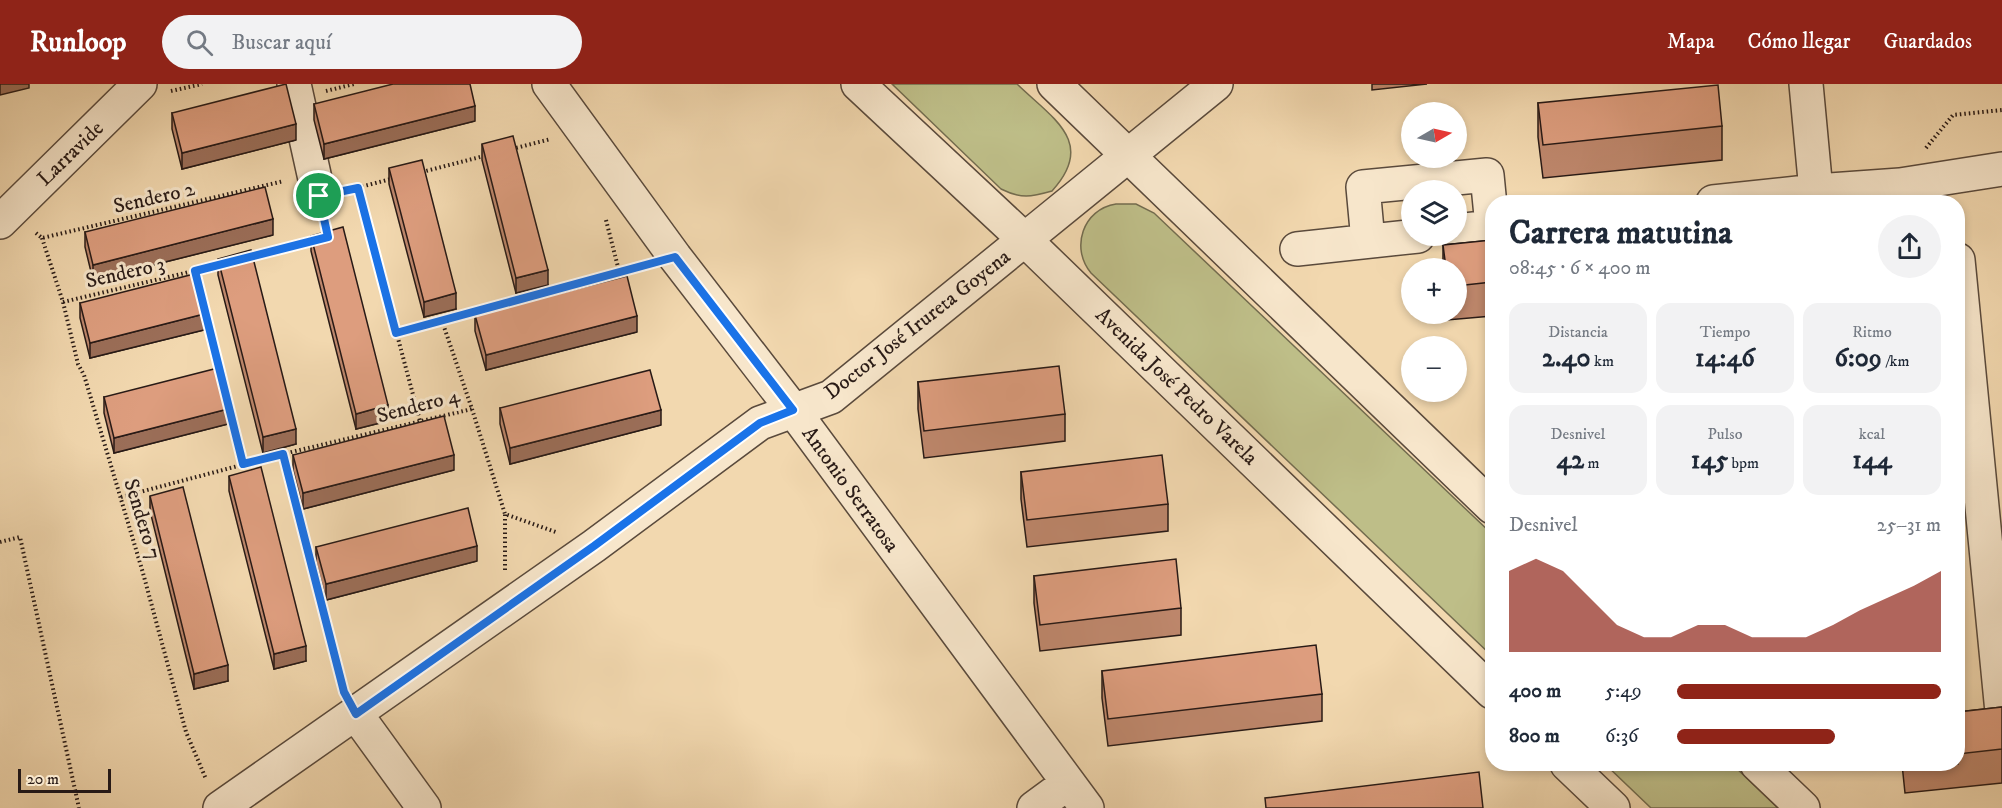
<!DOCTYPE html>
<html lang="es">
<head>
<meta charset="utf-8">
<style>
  :root { --surface:#fff; --page:#f2f2f3; --text:#1f2937; --muted:#747a83; --accent:#8f2418 }
  body { margin:0; font-family:"IM FELL DW Pica",serif; background:var(--page); color:var(--text); height:100vh; display:flex; flex-direction:column; font-size:22px; white-space:nowrap }
  * { box-sizing:border-box; margin:0 }
  p { font-size:20px; color:var(--muted) }
  .icon { flex:none; width:33px; height:33px; fill:none; stroke:currentColor; stroke-width:2; stroke-linecap:round; stroke-linejoin:round }
  .map { position:relative; flex:1; overflow:hidden }
  .details { position:absolute; left:1485px; top:111px; width:480px; height:576px; display:flex; flex-direction:column; background:var(--surface); border-radius:24px; box-shadow:0 3px 9px #0003 }
  .details>* { flex:none }
  .needle { width:39px; rotate:81deg }
  .tools { position:absolute; left:1401px; top:18px; display:grid; gap:12px }
  .tools a { display:grid; place-items:center; width:66px; height:66px; border-radius:50%; background:var(--surface); box-shadow:0 3px 9px #0003; font-size:30px }
  .scale { position:absolute; left:18px; bottom:15px; width:93px; box-sizing:border-box; padding-left:6px; border:3px solid #281a16; border-top:0; font-size:16px; line-height:21px; white-space:nowrap; color:#281a16; -webkit-text-stroke:4px #f7e6cb; paint-order:stroke }
  .pin { position:absolute; display:grid; place-items:center; width:51px; height:51px; color:#fff; margin:-26px; border:3px solid #fff; border-radius:50%; box-shadow:0 2px 6px #0007 }
  .round { display:grid; place-items:center; flex:none; width:63px; height:63px; border-radius:32px; background:var(--page) }
  .overview { display:flex; align-items:center; justify-content:space-between; height:102px; padding:0 24px }
  h1 { font-size:33px; font-weight:700; line-height:45px }
  .stats { display:grid; grid-template-columns:repeat(3,1fr); gap:9px; height:102px; padding:6px 24px }
  .stats div { display:grid; align-content:center; border-radius:15px; background:var(--page); text-align:center }
  .stats b { font-size:26px; font-weight:700 }
  .stats small { font-size:16px; font-weight:400 }
  .stats p { font-size:16px }
  .chart { height:168px; padding:12px 24px }
  .chart p { display:flex; justify-content:space-between }
  .chart svg { width:100%; height:108px; margin-top:6px; fill:var(--accent); opacity:.7 }
  ul { padding:0 24px; list-style:none; font-size:20px }
  li { display:grid; grid-template-columns:96px 72px 1fr; align-items:center; height:45px }
  li i { height:15px; border-radius:8px; background:var(--accent) }
  header { display:flex; align-items:center; gap:36px; box-sizing:border-box; height:84px; padding:0 30px; background:var(--accent); color:#fff }
  header strong { font-size:28px }
  nav { display:flex; gap:33px; margin-inline-start:auto; font-size:21px }
  .search { width:420px; height:54px; background:var(--page); display:flex; align-items:center; gap:15px; box-sizing:border-box; padding:0 21px; border-radius:33px; color:var(--muted); font-size:22px }
  .map>svg:first-child { display:block }
  .green { fill:#bebe88; stroke:#736c4f; stroke-width:1.5 }
  .lines { fill:none; stroke-linecap:round; stroke-linejoin:round }
  .minor-casing { stroke:#5a4a3c; stroke-width:36 }
  .path { stroke:#281a16; stroke-width:4; stroke-dasharray:1.5 3; stroke-linecap:butt }
  .minor { stroke:#f7e6cb; stroke-width:33 }
  .wall { fill:#be876c; stroke:#281a16; stroke-width:1.5 }
  .shaded-wall { fill:#9b6e58; stroke:#281a16; stroke-width:1.5 }
  .building { fill:#dd9d7e; stroke:#281a16; stroke-width:1.5 }
  .route-casing { stroke:#fff; stroke-width:12 }
  .route { stroke:#1a73e8; stroke-width:8 }
  .labels { text-anchor:middle; stroke-width:6; stroke-linejoin:round; paint-order:stroke }
  .street-label { font-size:21px; fill:#281a16; stroke:#f7e6cb }
</style>
</head>
<body>
<header>
<strong>Runloop</strong>
<div class="search"><svg class="icon" aria-label="search" viewBox="0 0 24 24"><circle cx="10" cy="10" r="6"/><path d="M15 15l6 6"/></svg>Buscar aquí</div>
<nav><a>Mapa</a><a>Cómo llegar</a><a>Guardados</a></nav>
</header>
<div class="map">
<svg width="2002" height="724" viewBox="0 0 2002 724">
  <rect width="100%" height="100%" fill="#f2d8af"/>
  <filter id="stains"><feTurbulence type="fractalNoise" baseFrequency=".00333" numOctaves="4"/><feColorMatrix values="0 0 0 0 .2 0 0 0 0 .09 0 0 0 0 .02 0 0 0 .5 -.17"/></filter>
  <radialGradient id="worn" r=".72"><stop offset=".6" stop-color="#630" stop-opacity="0"/><stop offset="1" stop-color="#630" stop-opacity=".3"/></radialGradient>
  <path class="green" d="M892 0H1017C1052 34 1097 58 1052 107 1031 113 1021 115 1001 105Z
    M1116 120H1136L1154 129 1492 450V572L1091 189C1070 164 1083 125 1116 120Z
    M1605 680H1732L1778 724H1651Z"/>
  <g class="lines">
    <defs>
      <path id="minor" d="M294 0 319 113
        M549 0 675 173 793 326 1087 724
        M858 0 1025 156 1492 608
        M1054 0 1492 423
        M1806 0 1816 107 1900 101 1906 108 1908 118
        M1900 101 2002 85
        M1713 118 1816 107
        M0 138 140 0
        M1456 147 1492 143
        M1368 157 1363 103 1487 91 1492 142
        M1297 165 1418 152
        M1958 176 2002 628
        M356 630 424 724
        M1567 680 1613 724
        M1757 680 1803 724
        M220 724 594 462 760 339 831 313 1216 0
        M1034 724 1068 699"/>
    </defs>
    <use href="#minor" class="minor-casing"/>
    <path class="path" d="M171 7 202 0
      M326 7 354 0
      M1926 64 1953 31 2002 26
      M512 65 551 55
      M422 88 484 72
      M358 104 420 337
      M349 106 391 95
      M606 136 619 187
      M36 149 42 154 284 97
      M42 154 63 218 78 280 84 291 143 489 186 648 206 695
      M248 174 316 156
      M195 187 243 380
      M63 218 223 180
      M396 249 442 237
      M472 325 505 430 556 448
      M283 370 341 599
      M121 413 283 370 472 325 442 237 643 181
      M0 458 20 453 79 724
      M505 486V430"/>
    <use href="#minor" class="minor"/>
  </g>
  <path class="wall" d="M1372 0H1427L1372 6Z
    M1538 19 1722 42V76L1543 94 1538 53Z
    M314 20 475 37 324 75 314 36Z
    M172 29 296 56 182 85 172 45Z
    M482 60 548 201 516 209 482 76Z
    M389 84 456 225 424 233 389 100Z
    M85 148 273 151 93 196 85 163Z
    M311 152 388 337 356 345 311 167Z
    M1492 156V232L1447 236V230H1456V184H1443V161Z
    M218 175 296 360 263 369 218 191Z
    M80 219 204 246 90 274 80 234Z
    M475 231 637 248 486 286 475 247Z
    M918 298 1065 330V357L924 374 918 325Z
    M104 313 228 340 114 369 104 329Z
    M500 324 661 341 510 380 500 340Z
    M293 371 454 386 303 425 293 386Z
    M1021 388 1168 420V447L1027 463 1021 415Z
    M229 392 306 577 274 585 229 407Z
    M150 412 228 597 194 605 150 427Z
    M316 463 477 477 326 516 316 478Z
    M1034 492 1181 524V551L1040 567 1034 519Z
    M1102 587 1322 610V637L1108 662 1102 614Z
    M2002 623V699L1905 709 1902 680H1958V628Z"/>
  <path class="shaded-wall" d="M0 0H29V4L0 11Z
    M475 22V37L324 75V60Z
    M296 40V56L182 85V69Z
    M273 135V151L93 196V181Z
    M548 186V201L516 209V194Z
    M456 209V225L424 233V218Z
    M204 230V246L90 274V259Z
    M637 232V248L486 286V271Z
    M388 321V337L356 345V330Z
    M228 325V340L114 369V354Z
    M661 326V341L510 380V364Z
    M296 345V360L263 369V353Z
    M454 371V386L303 425V409Z
    M477 462V477L326 516V500Z
    M306 562V577L274 585V570Z
    M228 581V597L194 605V590Z"/>
  <path class="building" d="M286 0 296 40 182 69 172 29Z
    M393 0H470L475 22 324 60 314 20Z
    M1718 1 1722 42 1543 61 1538 19Z
    M513 52 548 186 516 194 482 60Z
    M422 76 456 209 424 218 389 84Z
    M265 103 273 135 93 181 85 148Z
    M343 143 388 321 356 330 311 152Z
    M1492 156V198L1456 202V184H1446L1443 161Z
    M251 166 296 345 263 353 218 175Z
    M194 190 204 230 90 259 80 219Z
    M627 192 637 232 486 271 475 231Z
    M1059 282 1065 330 924 347 918 298Z
    M218 284 228 325 114 354 104 313Z
    M650 286 661 326 510 364 500 324Z
    M444 332 454 371 303 409 293 371Z
    M1162 371 1168 420 1027 436 1021 388Z
    M261 383 306 562 274 570 229 392Z
    M183 403 228 581 194 590 150 412Z
    M468 424 477 462 326 500 316 463Z
    M1176 475 1181 524 1040 541 1034 492Z
    M1316 561 1322 610 1108 635 1102 587Z
    M2002 623V665L1958 670V628Z
    M1479 688 1483 724H1266L1265 714Z"/>
  <g class="lines">
    <defs>
      <path id="route" d="M358 104 396 249 675 173 793 326 760 339 594 462 356 630 344 608 283 370 243 380 195 187 328 153 319 112Z"/>
    </defs>
    <use href="#route" class="route-casing"/>
    <use href="#route" class="route"/>
  </g>
  <g class="labels">
    <g class="street-label">
      <text transform="translate(70 69) rotate(-44)" y="7">Larravide</text>
      <text transform="translate(154 113) rotate(-13)" y="7">Sendero 2</text>
      <text transform="translate(125 188) rotate(-13)" y="7">Sendero 3</text>
      <text transform="translate(917 240) rotate(-38)" y="7">Doctor José Irureta Goyena</text>
      <text transform="translate(1177 302) rotate(44)" y="7">Avenida José Pedro Varela</text>
      <text transform="translate(418 321) rotate(-15)" y="7">Sendero 4</text>
      <text transform="translate(851 405) rotate(54)" y="7">Antonio Serratosa</text>
      <text transform="translate(143 435) rotate(73)" y="7">Sendero 7</text>
    </g>
  </g>
  <rect width="100%" height="100%" filter="url(#stains)"/>
  <rect width="100%" height="100%" fill="url(#worn)"/>
</svg>
<div class="tools">
<a><svg class="needle" viewBox="-14 -14 28 28"><path d="M0-13l5 13h-10z" fill="#e53935"/><path d="M0 13l5-13h-10z" fill="#747a83"/></svg></a>
<a><svg class="icon" aria-label="layers" viewBox="0 0 24 24"><path d="M12 4l9 5-9 5-9-5zM3 14l9 5 9-5"/></svg></a>
<a>+</a>
<a>−</a>
</div>
<div class="scale">20 m</div>
<div class="pin" style="left:319px;top:112px;background:#1e9e55"><svg class="icon" aria-label="arrive" viewBox="0 0 24 24"><path d="M6 21V4h12l-3 4 3 4H6"/></svg></div>
<section class="details">
<div class="overview"><div><h1>Carrera matutina</h1><p>08:45 · 6 × 400 m</p></div><a class="round"><svg class="icon" aria-label="share" viewBox="0 0 24 24"><path d="M12 15V3M7 8l5-5 5 5M5 13v7h14v-7"/></svg></a></div>
<div class="stats">
<div><p>Distancia</p><b>2.40<small> km</small></b></div>
<div><p>Tiempo</p><b>14:46</b></div>
<div><p>Ritmo</p><b>6:09<small> /km</small></b></div>
</div>
<div class="stats">
<div><p>Desnivel</p><b>42<small> m</small></b></div>
<div><p>Pulso</p><b>145<small> bpm</small></b></div>
<div><p>kcal</p><b>144</b></div>
</div>
<div class="chart"><p><span>Desnivel</span>25–31 m</p>
<svg viewBox="0 0 160 44" preserveAspectRatio="none"><path d="M0 44V11L10 6L20 11L30 22L40 33L50 38L60 38L70 33L80 33L90 38L100 38L110 38L120 33L130 27L140 22L150 17L160 11V44z"/></svg>
</div>
<ul>
<li><b>400 m</b>5:49<i style="width:100%"></i></li>
<li><b>800 m</b>6:36<i style="width:60%"></i></li>
</ul>
</section>
</div>
</body>
</html>
